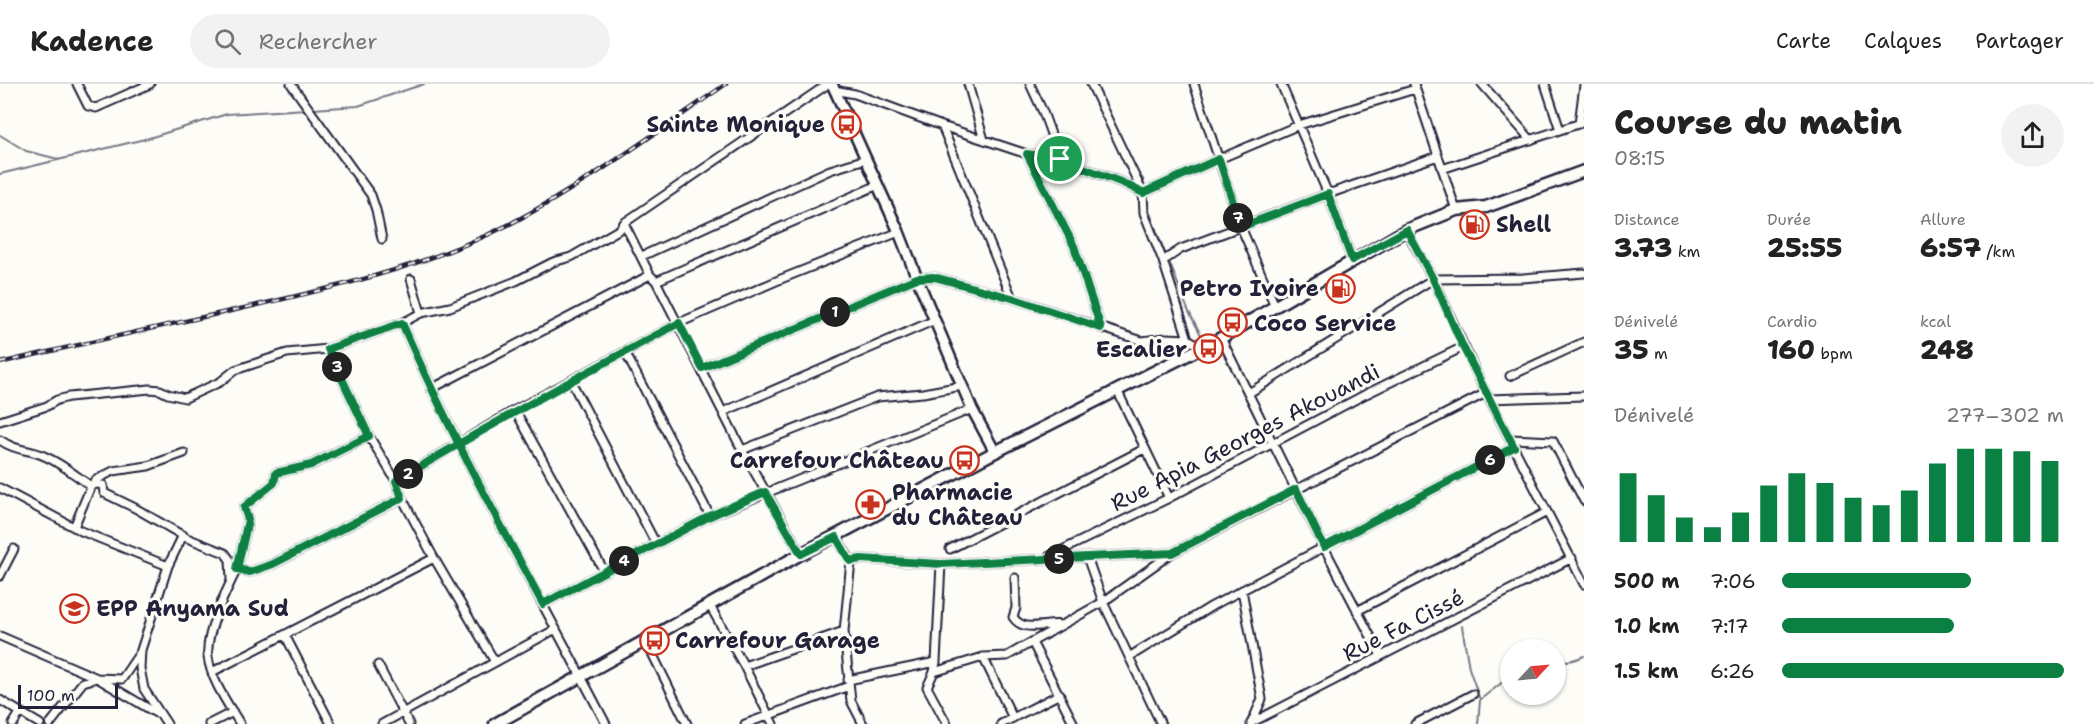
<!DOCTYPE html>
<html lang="fr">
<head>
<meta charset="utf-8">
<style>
  :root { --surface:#fff; --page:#f2f2f2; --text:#222; --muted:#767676; --line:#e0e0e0; --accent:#0b8043 }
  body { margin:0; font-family:"Shantell Sans",sans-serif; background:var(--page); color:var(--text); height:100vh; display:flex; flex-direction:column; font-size:22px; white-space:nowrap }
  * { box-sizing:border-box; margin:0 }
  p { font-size:20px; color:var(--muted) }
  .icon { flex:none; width:33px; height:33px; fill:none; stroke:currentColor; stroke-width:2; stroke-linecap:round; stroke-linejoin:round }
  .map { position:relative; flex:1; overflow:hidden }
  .details { display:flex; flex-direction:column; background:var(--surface); width:510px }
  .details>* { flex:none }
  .needle { width:39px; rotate:64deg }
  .controls { position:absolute; left:1500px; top:555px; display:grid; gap:12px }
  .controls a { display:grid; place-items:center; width:66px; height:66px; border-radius:50%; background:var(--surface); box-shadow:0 2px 4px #0004; font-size:30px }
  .scale { position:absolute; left:18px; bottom:15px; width:100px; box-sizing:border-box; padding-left:6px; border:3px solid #22223b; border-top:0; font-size:16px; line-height:21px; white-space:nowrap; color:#22223b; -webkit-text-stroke:4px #fdfcf7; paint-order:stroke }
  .pin { position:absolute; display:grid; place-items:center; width:51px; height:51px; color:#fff; margin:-26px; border:3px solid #fff; border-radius:50%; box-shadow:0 2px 6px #0007 }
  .km { position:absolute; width:30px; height:30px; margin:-15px; border-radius:50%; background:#222; color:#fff; font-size:16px; line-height:30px; text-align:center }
  .round { display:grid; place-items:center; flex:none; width:63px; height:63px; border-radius:32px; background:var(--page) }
  .headline { display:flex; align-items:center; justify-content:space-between; height:102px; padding:0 30px }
  h1 { font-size:33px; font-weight:800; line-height:45px }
  .stats { display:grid; grid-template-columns:repeat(3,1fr); gap:9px; height:102px; padding:6px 30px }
  .stats div { display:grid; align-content:center }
  .stats b { font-size:26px; font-weight:800 }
  .stats small { font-size:16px; font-weight:400 }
  .stats p { font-size:16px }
  .chart { height:168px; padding:12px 30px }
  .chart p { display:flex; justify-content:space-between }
  .chart svg { width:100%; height:108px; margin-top:6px; stroke:var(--accent); stroke-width:6 }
  ul { padding:0 30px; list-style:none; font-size:20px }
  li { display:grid; grid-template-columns:96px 72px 1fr; align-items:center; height:45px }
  li i { height:15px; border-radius:8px; background:var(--accent) }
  header { display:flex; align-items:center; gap:36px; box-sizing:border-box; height:84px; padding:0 30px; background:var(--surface); border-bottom:2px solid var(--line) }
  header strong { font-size:28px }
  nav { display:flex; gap:33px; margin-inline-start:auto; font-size:21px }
  .search { width:420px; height:54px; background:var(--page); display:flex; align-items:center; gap:15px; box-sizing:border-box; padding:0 21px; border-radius:33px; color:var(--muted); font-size:22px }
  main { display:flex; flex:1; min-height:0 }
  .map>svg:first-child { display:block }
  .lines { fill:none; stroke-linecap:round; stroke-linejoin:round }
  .stream { stroke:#787885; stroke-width:2 }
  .street-casing { stroke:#22223b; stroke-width:11 }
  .secondary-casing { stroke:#22223b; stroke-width:14 }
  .primary-casing { stroke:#22223b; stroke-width:15 }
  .street { stroke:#fdfcf7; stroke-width:7 }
  .secondary { stroke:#fdfcf7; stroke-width:9 }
  .primary { stroke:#fdfcf7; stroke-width:10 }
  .rail-casing { stroke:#22223b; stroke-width:4.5 }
  .rail { stroke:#fdfcf7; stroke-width:2; stroke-dasharray:7; stroke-linecap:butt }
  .route-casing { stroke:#fff; stroke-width:12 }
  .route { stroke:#0b8043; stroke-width:8 }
  .labels { text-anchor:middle; stroke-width:6; stroke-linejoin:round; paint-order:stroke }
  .poi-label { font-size:22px; font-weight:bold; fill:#22223b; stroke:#fdfcf7; text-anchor:start }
  .street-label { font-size:22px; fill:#22223b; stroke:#fdfcf7 }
</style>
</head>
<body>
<header>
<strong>Kadence</strong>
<div class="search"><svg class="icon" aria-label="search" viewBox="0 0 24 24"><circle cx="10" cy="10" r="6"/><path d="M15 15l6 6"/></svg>Rechercher</div>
<nav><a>Carte</a><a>Calques</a><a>Partager</a></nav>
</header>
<main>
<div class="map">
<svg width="1584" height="640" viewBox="0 0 1584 640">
  <rect width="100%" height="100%" fill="#fdfcf7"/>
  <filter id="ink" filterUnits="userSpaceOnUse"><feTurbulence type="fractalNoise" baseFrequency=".0167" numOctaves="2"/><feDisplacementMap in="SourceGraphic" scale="12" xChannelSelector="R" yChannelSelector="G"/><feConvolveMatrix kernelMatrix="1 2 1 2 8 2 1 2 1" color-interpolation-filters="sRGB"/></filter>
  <g filter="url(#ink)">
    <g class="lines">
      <path class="stream" d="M1096 0 1122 58
        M313 25 358 22 424 0
        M0 51 26 67 58 75
        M1135 85 1143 95 1144 104
        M0 90 149 54 227 30 307 25
        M1147 121 1166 172
        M1169 177 1188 226 1201 251
        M1462 542 1469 584 1480 616 1478 640
        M1556 574C1564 580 1575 576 1584 572
        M1481 615 1504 597 1510 586"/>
      <defs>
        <path id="street" d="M77 0 88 22 96 24 150 0
          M291 0 371 111 376 126 382 155
          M968 0 984 56
          M1030 0 1043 28 1060 75
          M1091 0 1143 109 1144 129 1163 177 1188 255 1201 263
          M1194 0 1241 143 1275 222
          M1281 0 1328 110 1352 176
          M1414 0 1456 126
          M1482 0 1531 56
          M1545 0 1560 46
          M834 6 855 10 942 42 1027 70 1060 75 1123 99 1143 109 1219 75 1299 41 1415 5
          M1579 40 1584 1
          M942 42 1012 214
          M1027 70 1074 162 1101 244
          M1442 85 1584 38
          M624 139 650 191 656 197 742 366 801 470
          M1406 146 1433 195 1481 299 1584 500
          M642 172 830 86 866 75
          M1163 177 1181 165 1328 110 1438 72
          M411 195 421 229
          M656 197 878 101
          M402 239C462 377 537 507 606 640
          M1221 254 1324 463 1381 572
          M328 265 369 352 396 397 402 414 434 474 495 578
          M625 268 710 432
          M702 284 917 194 934 193 1012 214 1142 257 1166 254 1188 255
          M1510 292 1584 258
          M571 297 656 460
          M431 305 650 191
          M1117 306 1169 414
          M1249 309 1433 195 1523 194 1584 189
          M1489 315 1584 312
          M515 326 604 487
          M723 328 935 236
          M0 337 47 322 57 316 69 313 150 305 160 306 168 310 185 314 220 298 235 286 287 269 328 265 402 239 421 229 450 223 516 197 553 178 571 173 620 145 624 139 828 0
          M1511 355 1553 357 1584 417
          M0 356C13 365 22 365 36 369 56 375 75 391 91 402L97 400 103 401 104 409 135 424 187 454 225 469 230 476 231 496
          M742 366 877 313 923 309 962 302
          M396 397 515 326 679 239 781 195 899 148
          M0 404 81 447 168 482
          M74 443 91 402 96 396 113 387 148 382 184 369
          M836 453 851 477 861 475 941 480 1172 469 1486 309
          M950 465 1144 365
          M1048 473 1169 414 1366 310 1463 263
          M1087 473 1103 518 1161 640
          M851 477 844 547 851 617 863 640
          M941 480 936 578 934 588 927 603 947 640
          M237 485 248 436 244 423 274 399 276 389 311 381 369 352
          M0 492 14 465
          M1015 494 1016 524 1013 533C1024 550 1046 538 1062 541
          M1242 506 1262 615 1251 640
          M543 520 710 432 972 325
          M710 522 744 582 773 640
          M1357 527 1547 428
          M285 551 331 640
          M0 552 97 594 156 629
          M646 557 687 640
          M1032 558 1074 640
          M983 573 1013 634
          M1129 573 1212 522 1514 363
          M378 581 409 640
          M744 582 844 547
          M212 588 434 474
          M934 588 983 573 1007 572 1103 518 1172 469
          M848 596 936 578
          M0 616 40 640
          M1251 639 1572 474
          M13 640 20 629
          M50 640 83 598 97 594 122 595 141 567
          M167 640 144 605 140 584 141 566 168 482 183 451
          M209 640 233 628
          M240 640C228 620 211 596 208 573 205 549 226 507 237 485L250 488 273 480 402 414
          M382 640 556 545
          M745 640 849 602
          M1001 640 1060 610
          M1415 640 1473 610"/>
        <path id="secondary" d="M832 0 899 148 917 194 972 325 995 368"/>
        <path id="primary" d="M495 640 801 470 995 368 1221 254 1406 146 1456 126 1486 123 1584 87"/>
      </defs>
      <use href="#street" class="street-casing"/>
      <use href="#secondary" class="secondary-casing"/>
      <use href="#primary" class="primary-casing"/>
      <use href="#street" class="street"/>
      <use href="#secondary" class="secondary"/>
      <use href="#primary" class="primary"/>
      <defs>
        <path id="rail" d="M0 279C72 262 145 246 217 230 316 208 417 187 508 141 585 101 655 49 726 0"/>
      </defs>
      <use href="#rail" class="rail-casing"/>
      <use href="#rail" class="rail"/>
    </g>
  </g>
  <g class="lines" filter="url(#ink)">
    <defs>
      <path id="route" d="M1060 75 1027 70 1074 162 1101 244 1012 214 934 193 917 194 702 284 679 239C583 290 489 341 396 397L402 414 273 480 250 488 237 485 248 436 244 423 274 399 276 389 311 381 369 352 328 265 402 239C444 336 493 428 543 520L710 432 765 408 801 470 836 453 850 477 861 475 941 480 1172 469 1296 405 1324 463 1514 363 1463 263 1433 195 1407 146 1352 176 1328 110 1241 143 1219 75 1143 109 1123 99 1060 75"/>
    </defs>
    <use href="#route" class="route-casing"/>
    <use href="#route" class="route"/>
  </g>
  <defs>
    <symbol id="bus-ring" viewBox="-11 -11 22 22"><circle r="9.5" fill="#fdfcf7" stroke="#c8321e" stroke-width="1.5"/><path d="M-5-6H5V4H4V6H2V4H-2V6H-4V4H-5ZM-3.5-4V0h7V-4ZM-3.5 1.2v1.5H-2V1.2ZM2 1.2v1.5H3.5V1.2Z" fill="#c8321e"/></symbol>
    <symbol id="fuel-ring" viewBox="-11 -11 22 22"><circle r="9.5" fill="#fdfcf7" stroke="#c8321e" stroke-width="1.5"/><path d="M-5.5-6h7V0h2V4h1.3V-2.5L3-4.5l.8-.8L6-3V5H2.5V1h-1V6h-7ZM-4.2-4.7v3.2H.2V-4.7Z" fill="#c8321e"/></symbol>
    <symbol id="pharmacy-ring" viewBox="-11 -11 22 22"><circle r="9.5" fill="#fdfcf7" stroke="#c8321e" stroke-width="1.5"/><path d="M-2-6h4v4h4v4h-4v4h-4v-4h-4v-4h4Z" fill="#c8321e"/></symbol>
    <symbol id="school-ring" viewBox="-11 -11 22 22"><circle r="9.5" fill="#fdfcf7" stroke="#c8321e" stroke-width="1.5"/><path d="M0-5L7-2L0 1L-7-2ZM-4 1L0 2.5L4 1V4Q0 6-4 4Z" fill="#c8321e"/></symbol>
  </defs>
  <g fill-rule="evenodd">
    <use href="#bus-ring" x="830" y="24" width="33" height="33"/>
    <use href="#fuel-ring" x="1458" y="124" width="33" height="33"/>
    <use href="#fuel-ring" x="1324" y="188" width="33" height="33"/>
    <use href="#bus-ring" x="1216" y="222" width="33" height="33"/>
    <use href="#bus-ring" x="1192" y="248" width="33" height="33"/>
    <use href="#bus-ring" x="948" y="360" width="33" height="33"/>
    <use href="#pharmacy-ring" x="854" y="404" width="33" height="33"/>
    <use href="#school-ring" x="58" y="508" width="33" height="33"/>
    <use href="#bus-ring" x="638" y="540" width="33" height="33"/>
  </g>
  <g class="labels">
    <g class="poi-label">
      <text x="825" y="48" text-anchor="end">Sainte Monique</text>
      <text x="1496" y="148">Shell</text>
      <text x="1319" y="212" text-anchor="end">Petro Ivoire</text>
      <text x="1254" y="247">Coco Service</text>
      <text x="1187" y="273" text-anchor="end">Escalier</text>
      <text x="944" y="384" text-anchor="end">Carrefour Château</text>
      <text x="892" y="416">Pharmacie<tspan x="892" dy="25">du Château</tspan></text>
      <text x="96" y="532">EPP Anyama Sud</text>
      <text x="675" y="564">Carrefour Garage</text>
    </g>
    <g class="street-label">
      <text transform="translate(1245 353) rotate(-27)" y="8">Rue Apia Georges Akouandi</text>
      <text transform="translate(1403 541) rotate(-27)" y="8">Rue Fa Cissé</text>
    </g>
  </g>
</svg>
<div class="controls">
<a><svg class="needle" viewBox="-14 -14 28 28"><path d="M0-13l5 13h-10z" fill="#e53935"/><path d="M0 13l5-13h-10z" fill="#767676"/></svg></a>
</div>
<div class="scale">100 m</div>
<div class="pin" style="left:1060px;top:75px;background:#1e9e55"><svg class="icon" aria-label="arrive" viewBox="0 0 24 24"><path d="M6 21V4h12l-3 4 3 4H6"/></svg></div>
<b class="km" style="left:835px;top:228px">1</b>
<b class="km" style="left:408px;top:390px">2</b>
<b class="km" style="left:337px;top:283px">3</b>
<b class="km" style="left:624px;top:477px">4</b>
<b class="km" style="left:1059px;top:475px">5</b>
<b class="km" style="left:1490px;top:376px">6</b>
<b class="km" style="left:1238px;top:134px">7</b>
</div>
<section class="details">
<div class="headline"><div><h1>Course du matin</h1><p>08:15</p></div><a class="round"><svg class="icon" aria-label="share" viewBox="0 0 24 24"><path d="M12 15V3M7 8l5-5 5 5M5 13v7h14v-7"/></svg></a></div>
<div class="stats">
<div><p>Distance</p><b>3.73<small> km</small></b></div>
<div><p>Durée</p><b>25:55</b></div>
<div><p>Allure</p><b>6:57<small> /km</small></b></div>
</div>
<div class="stats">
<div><p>Dénivelé</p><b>35<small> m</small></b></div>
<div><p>Cardio</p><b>160<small> bpm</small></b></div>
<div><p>kcal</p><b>248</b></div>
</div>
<div class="chart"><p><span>Dénivelé</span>277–302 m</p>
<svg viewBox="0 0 160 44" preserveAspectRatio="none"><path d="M5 44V16M15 44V25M25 44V34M35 44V38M45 44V32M55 44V21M65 44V16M75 44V20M85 44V26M95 44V29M105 44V23M115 44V12M125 44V6M135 44V6M145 44V7M155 44V11"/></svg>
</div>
<ul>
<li><b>500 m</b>7:06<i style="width:67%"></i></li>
<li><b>1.0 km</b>7:17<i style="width:61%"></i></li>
<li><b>1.5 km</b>6:26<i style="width:100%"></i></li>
</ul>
</section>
</main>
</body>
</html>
